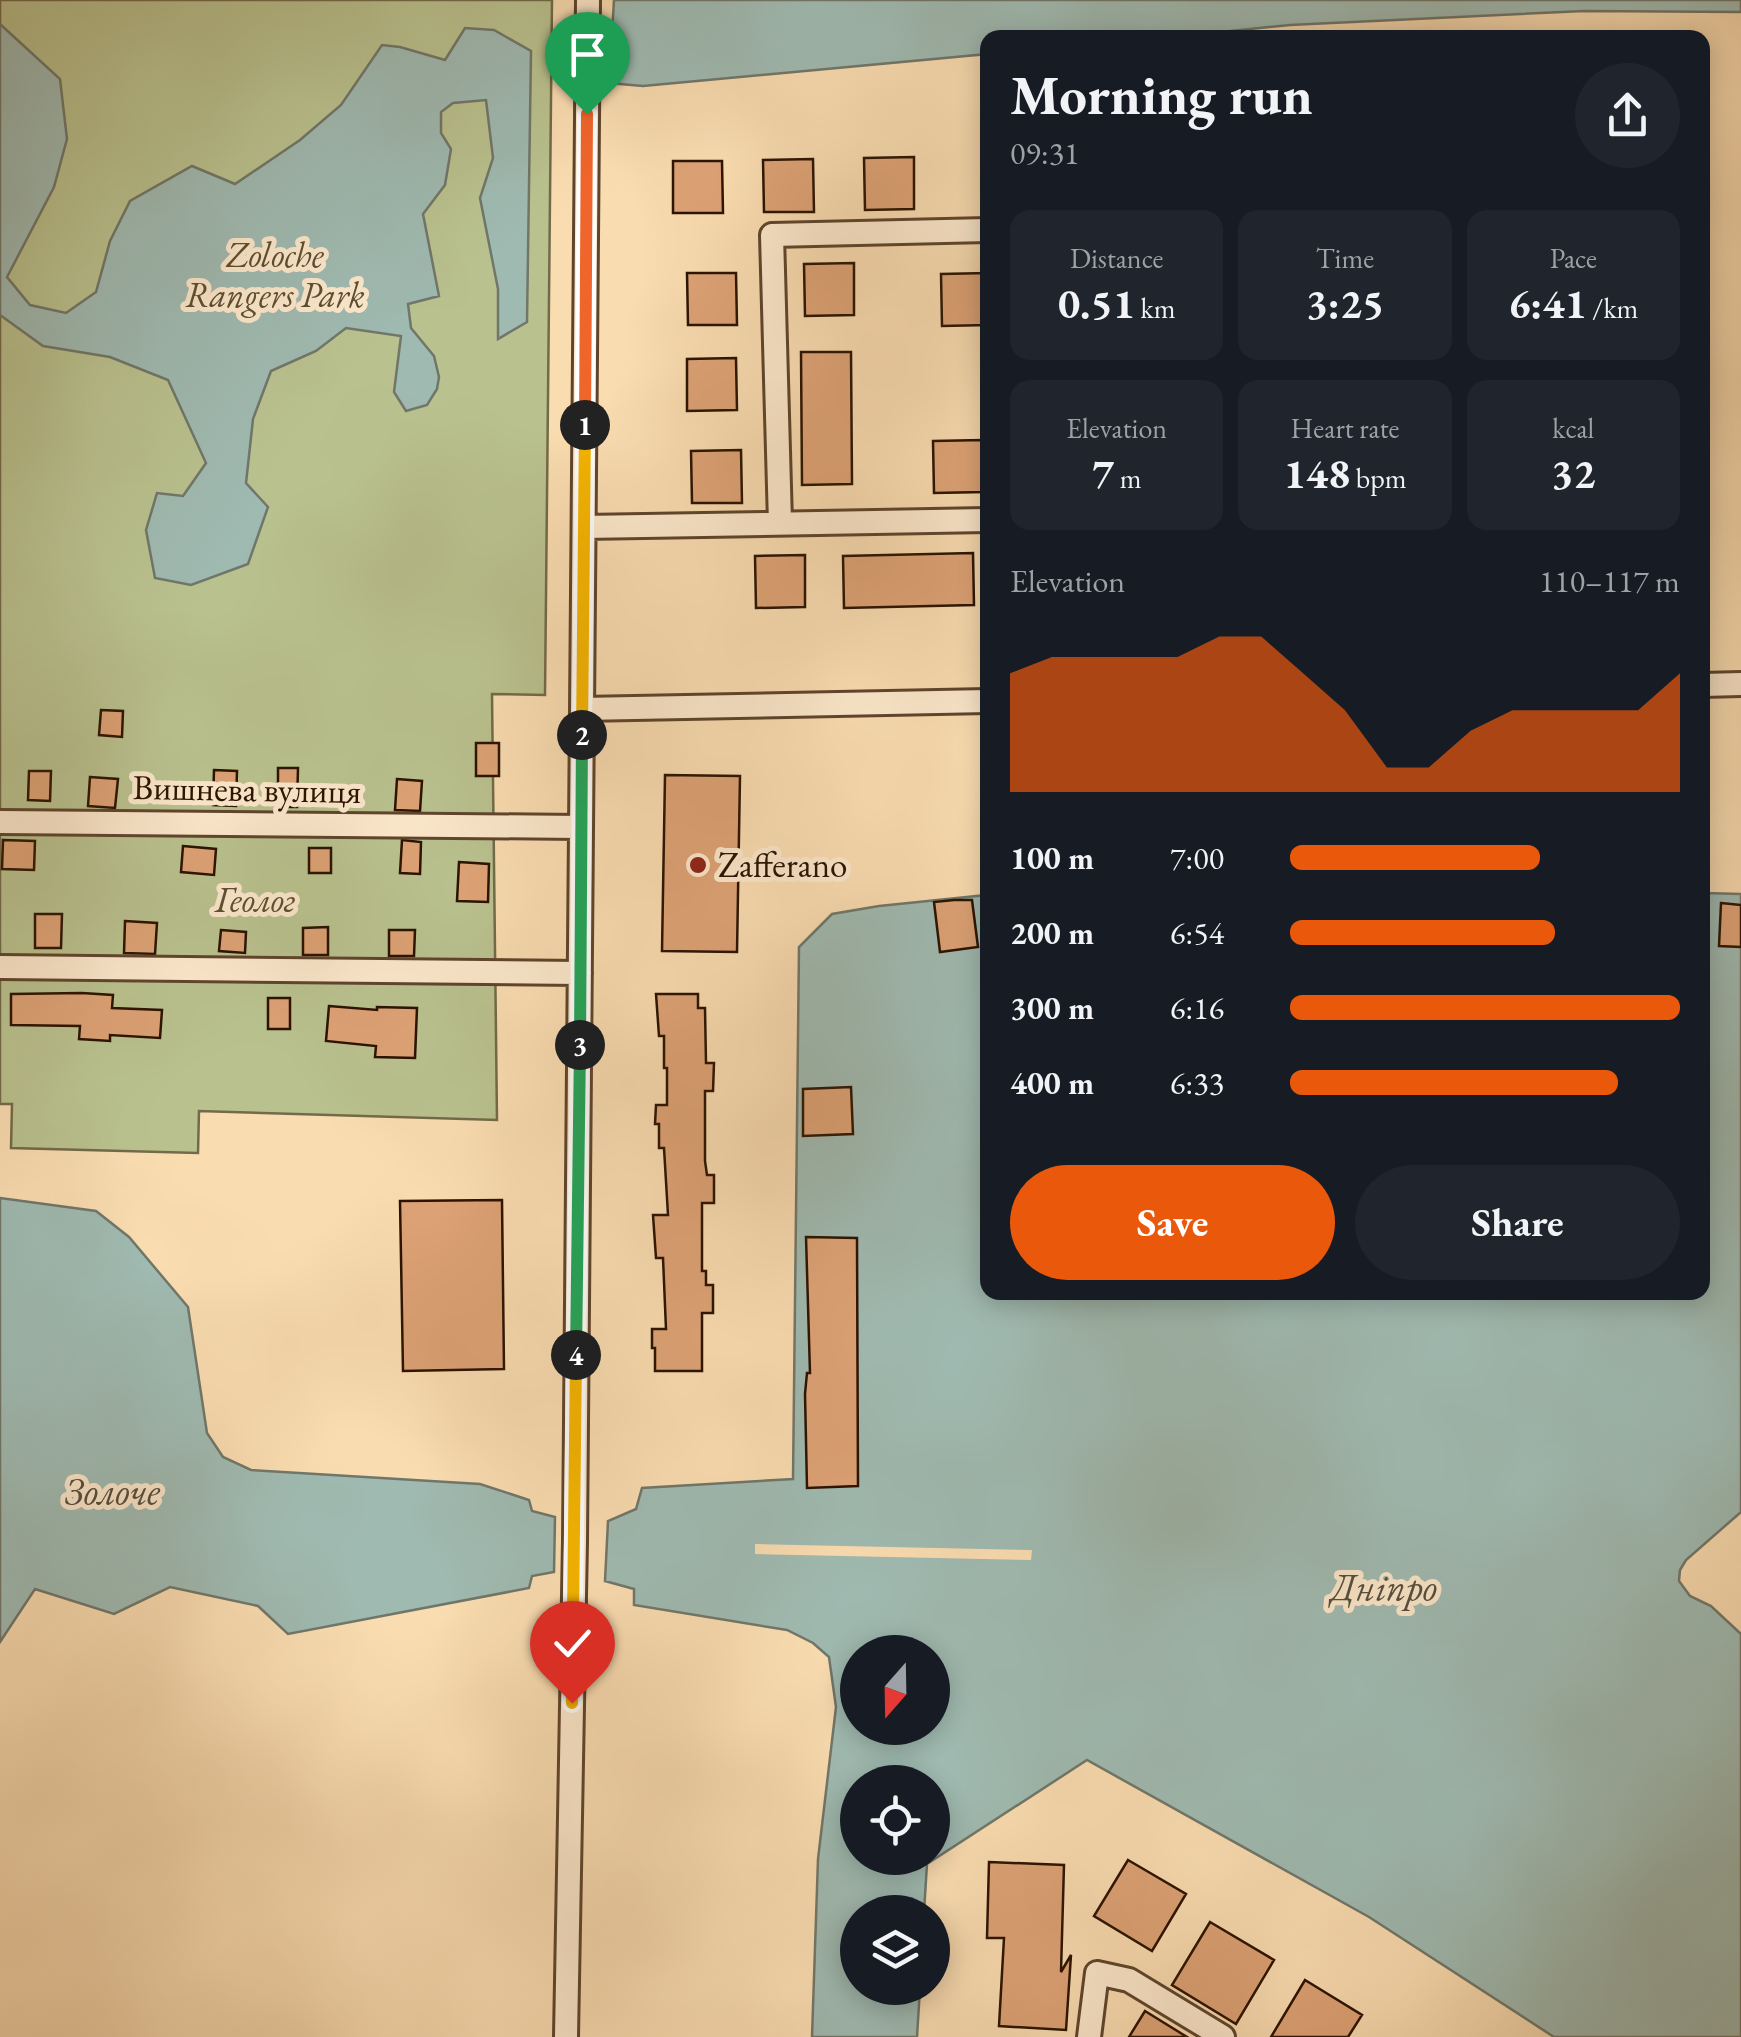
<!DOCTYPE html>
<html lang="en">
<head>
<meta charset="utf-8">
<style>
  :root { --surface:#171b24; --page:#20242c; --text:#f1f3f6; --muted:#9ea1a6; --accent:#ea580c }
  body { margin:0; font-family:"EB Garamond",serif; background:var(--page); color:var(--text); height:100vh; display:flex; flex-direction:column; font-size:38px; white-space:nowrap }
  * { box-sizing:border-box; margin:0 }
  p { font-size:32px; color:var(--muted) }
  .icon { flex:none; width:55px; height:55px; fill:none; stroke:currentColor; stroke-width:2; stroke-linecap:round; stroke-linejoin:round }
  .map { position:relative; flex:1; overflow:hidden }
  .panel { position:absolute; left:980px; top:30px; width:730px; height:1270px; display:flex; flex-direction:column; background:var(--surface); border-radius:20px; box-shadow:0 5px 25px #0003 }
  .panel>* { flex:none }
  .needle { width:65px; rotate:200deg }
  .tools { position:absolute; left:840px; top:1635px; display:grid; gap:20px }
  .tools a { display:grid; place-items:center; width:110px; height:110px; border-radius:50%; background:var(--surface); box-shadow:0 5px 25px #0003; font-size:50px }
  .pin { position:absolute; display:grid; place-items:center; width:85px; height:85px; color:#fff; margin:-102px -42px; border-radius:50% 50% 50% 0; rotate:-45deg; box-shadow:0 0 10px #0007 }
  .pin .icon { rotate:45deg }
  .km { position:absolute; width:50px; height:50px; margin:-25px; border-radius:50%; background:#222; color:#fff; font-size:28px; line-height:50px; text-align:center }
  .round { display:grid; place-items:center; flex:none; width:105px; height:105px; border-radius:52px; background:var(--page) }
  .headline { display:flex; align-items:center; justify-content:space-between; height:170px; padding:0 30px }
  h1 { font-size:55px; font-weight:700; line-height:75px }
  .metrics { display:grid; grid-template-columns:repeat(3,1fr); gap:15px; height:170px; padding:10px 30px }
  .metrics div { display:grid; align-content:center; border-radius:20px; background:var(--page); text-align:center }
  .metrics b { font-size:42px; font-weight:700 }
  .metrics small { font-size:28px; font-weight:400 }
  .metrics p { font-size:28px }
  .chart { height:280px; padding:20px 30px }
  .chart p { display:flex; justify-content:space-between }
  .chart svg { width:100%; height:180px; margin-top:10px; fill:var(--accent); opacity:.7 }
  .action { display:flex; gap:20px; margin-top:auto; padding:20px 30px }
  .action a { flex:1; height:115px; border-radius:60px; background:var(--accent); color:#fff; font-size:40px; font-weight:700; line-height:115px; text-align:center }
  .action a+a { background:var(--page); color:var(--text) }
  ul { padding:0 30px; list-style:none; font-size:32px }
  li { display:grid; grid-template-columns:160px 120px 1fr; align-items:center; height:75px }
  li i { height:25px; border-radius:12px; background:var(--accent) }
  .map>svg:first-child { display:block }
  .green { fill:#b9c28f; stroke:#726a48; stroke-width:2.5 }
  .water { fill:#9fbab1; stroke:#70776a; stroke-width:2.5; fill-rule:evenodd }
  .pier { fill:#fadcb1 }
  .building { fill:#dda275; stroke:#2a1200; stroke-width:2.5 }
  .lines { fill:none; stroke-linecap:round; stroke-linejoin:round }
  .minor-casing { stroke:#5e442c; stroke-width:28 }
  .minor { stroke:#fce8cc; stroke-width:22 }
  .split-1-casing { stroke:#fff; stroke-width:20 }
  .split-2-casing { stroke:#fff; stroke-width:20 }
  .split-3-casing { stroke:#fff; stroke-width:20 }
  .split-4-casing { stroke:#fff; stroke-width:20 }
  .split-5-casing { stroke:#fff; stroke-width:20 }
  .split-1 { stroke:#f0652b; stroke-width:12 }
  .split-2 { stroke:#f5b400; stroke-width:12 }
  .split-3 { stroke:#22a559; stroke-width:12 }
  .split-4 { stroke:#22a559; stroke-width:12 }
  .split-5 { stroke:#f5b400; stroke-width:12 }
  .poi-dot { fill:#8f2418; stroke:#fce8cc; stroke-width:4 }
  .labels { text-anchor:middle; stroke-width:10; stroke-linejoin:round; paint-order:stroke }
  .park-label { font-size:35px; font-style:italic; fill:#5c5032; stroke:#fce8cc }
  .street-label { font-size:35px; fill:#2a1200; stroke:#fce8cc }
  .poi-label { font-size:35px; fill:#2a1200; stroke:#fce8cc; text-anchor:start }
  .water-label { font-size:38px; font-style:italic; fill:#534d3e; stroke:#fce8cc }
</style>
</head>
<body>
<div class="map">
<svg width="1741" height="2037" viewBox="0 0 1741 2037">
  <rect width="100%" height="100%" fill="#fadcb1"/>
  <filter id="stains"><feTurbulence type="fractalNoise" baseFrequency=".002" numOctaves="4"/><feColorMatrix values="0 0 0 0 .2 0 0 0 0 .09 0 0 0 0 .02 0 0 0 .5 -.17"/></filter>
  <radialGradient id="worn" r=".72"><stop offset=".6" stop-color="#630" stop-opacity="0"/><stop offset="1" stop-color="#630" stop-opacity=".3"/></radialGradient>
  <path class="green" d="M0 0H552L545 695 492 694 497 1120 199 1111 198 1153 11 1148 12 1104H0Z"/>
  <path class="water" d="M614 0H1741V12L1584 11 1290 25 1162 38H988L987 54 643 86 609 83Z
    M0 24 60 79 67 139 54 187 7 277 30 305 66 313 96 292 110 241 130 201 192 166 235 184 300 140 341 105 382 45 400 47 445 60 465 28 494 30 531 51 527 322 498 339V289L480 198 493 158 486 100 453 103 441 112V133L451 149 445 185 423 214 439 296 408 304 411 328 434 356 439 377 437 389 427 405 406 411 394 392 401 336 346 328 316 351 271 371 253 419 246 483 268 507 248 564 191 585 155 578 146 530 157 493 183 496 206 463 168 380 110 357 43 346 0 315Z
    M1703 893 1741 894V1512L1686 1560 1680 1570 1679 1581 1690 1596 1711 1606 1741 1634V2037H1554L1369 1917 1087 1760 927 1864 924 1912H858V1988H920L917 2037H812L818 1859 836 1707 829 1657 813 1643 787 1630 634 1605V1589L605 1581 608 1521 636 1509 642 1488 793 1479 799 947 832 914 879 906 987 895 988 1292H1702ZM858 1652H932V1728H858ZM858 1782H932V1858H858Z
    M0 1198 96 1211 129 1237 188 1307 207 1433 223 1457 251 1470 480 1484 529 1500 532 1511 555 1517 554 1572 532 1576 529 1588 288 1634 258 1606 170 1587 114 1614 35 1589 0 1642Z"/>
  <path class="pier" d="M755 1544 1032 1550 1031 1560 755 1554Z"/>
  <path class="building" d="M914 157V209L865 210 864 158Z
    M813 159 814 212H764L763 160Z
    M673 161H722L723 213H673Z
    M854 263V315L805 316 804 264Z
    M687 273H736L737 325H688Z
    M988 273V325L942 326 941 274Z
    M801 352H851L852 484 802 485Z
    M736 358 737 410 687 411V359Z
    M983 440 984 492 934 493 933 441Z
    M741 450 742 503H692L691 451Z
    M973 553 974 605 844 608 843 556Z
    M805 555V607L756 608 755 556Z
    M101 710 123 711 122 737 99 735Z
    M476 743H499V776H476Z
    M278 768H298L297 807H278Z
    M214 770 237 771 236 806 213 805Z
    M29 771H51L50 801 28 800Z
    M665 775 740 776 737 952 662 951Z
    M90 777 118 779 115 808 88 806Z
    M397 779 422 781 420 811 395 810Z
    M3 840 35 841 34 870 2 869Z
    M402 840 421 842 420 874 400 873Z
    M183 846 216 849 214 875 181 872Z
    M309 848H331V873H309Z
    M459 862 489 864 488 902 457 901Z
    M954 900H972L978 947 940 952 934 902Z
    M1721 903 1741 905V947L1719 946Z
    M35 914H62L61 948H35Z
    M125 921 157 923 155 954 124 953Z
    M328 927V955H303V928Z
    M221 930 246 932 245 953 219 951Z
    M389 930H415L414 956H389Z
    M82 993 113 995 112 1008 162 1010 160 1038 110 1035V1041L79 1039 80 1026 11 1025V994Z
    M656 994H698V1008H705L706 1063H714L713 1091H705V1161L707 1175H714V1203H702V1271H706V1285H713V1313H702V1371H655V1348H652V1329H666L663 1258H656L653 1215H668L664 1148H659V1124H655L656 1105H667V1068H664V1036H659Z
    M268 998H290V1029H268Z
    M329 1006 377 1010V1007L417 1008 415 1058 375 1057 376 1046 326 1041Z
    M851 1087 853 1134 803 1136V1089Z
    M502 1200 504 1369 403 1371 400 1201Z
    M806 1237 857 1238 858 1486 807 1488 805 1394 807 1373H810Z
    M1128 1860 1186 1894 1152 1951 1094 1916Z
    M989 1862 1064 1865 1061 1972 1071 1955 1066 2030 999 2026 1004 1938H987Z
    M1210 1922 1274 1960 1236 2024 1172 1985Z
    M1305 1980 1362 2015 1348 2037H1271Z
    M1145 2011 1187 2037H1129Z"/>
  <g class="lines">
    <defs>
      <path id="minor" d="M780 523 772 235 988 230
        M584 527 988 520
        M1702 685 1741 684
        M582 709 988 701
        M0 822 581 827
        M0 967 580 973
        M566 2037 575 1541 588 0
        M1089 2037 1097 1973 1129 1980 1223 2037"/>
    </defs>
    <use href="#minor" class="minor-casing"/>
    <use href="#minor" class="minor"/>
  </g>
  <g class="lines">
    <defs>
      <path id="split-1" d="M585 425 587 114"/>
      <path id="split-2" d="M582 735 585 425"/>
      <path id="split-3" d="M580 1045 582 735"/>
      <path id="split-4" d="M576 1355 580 1045"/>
      <path id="split-5" d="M572 1703 576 1355"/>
    </defs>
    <use href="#split-1" class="split-1-casing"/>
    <use href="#split-2" class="split-2-casing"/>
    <use href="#split-3" class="split-3-casing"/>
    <use href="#split-4" class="split-4-casing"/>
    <use href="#split-5" class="split-5-casing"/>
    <use href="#split-1" class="split-1"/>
    <use href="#split-2" class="split-2"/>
    <use href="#split-3" class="split-3"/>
    <use href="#split-4" class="split-4"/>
    <use href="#split-5" class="split-5"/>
  </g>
  <circle class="poi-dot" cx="698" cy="865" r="10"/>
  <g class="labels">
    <g class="park-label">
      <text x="275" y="267">Zoloche<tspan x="275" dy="40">Rangers Park</tspan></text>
      <text x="255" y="912">Геолог</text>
    </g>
    <g class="street-label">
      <text transform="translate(247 789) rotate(1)" y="12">Вишнева вулиця</text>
    </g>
    <g class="poi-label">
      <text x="718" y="877">Zafferano</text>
    </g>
    <g class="water-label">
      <text x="112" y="1504">Золоче</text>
      <text x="1384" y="1600">Дніпро</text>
    </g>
  </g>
  <rect width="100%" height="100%" filter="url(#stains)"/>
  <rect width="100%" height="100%" fill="url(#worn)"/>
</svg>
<div class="tools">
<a><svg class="needle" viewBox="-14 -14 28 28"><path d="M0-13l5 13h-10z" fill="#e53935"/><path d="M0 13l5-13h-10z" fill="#9ea1a6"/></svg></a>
<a><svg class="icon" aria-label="locate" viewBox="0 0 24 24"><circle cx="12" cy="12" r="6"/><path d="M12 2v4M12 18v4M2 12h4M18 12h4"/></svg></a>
<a><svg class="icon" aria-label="layers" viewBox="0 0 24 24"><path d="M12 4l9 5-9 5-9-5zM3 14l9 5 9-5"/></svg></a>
</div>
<div class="pin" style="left:587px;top:114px;background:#1e9e55"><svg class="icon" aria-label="arrive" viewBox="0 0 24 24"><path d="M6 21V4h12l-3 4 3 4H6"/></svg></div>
<div class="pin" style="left:572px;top:1703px;background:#d93025"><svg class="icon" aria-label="check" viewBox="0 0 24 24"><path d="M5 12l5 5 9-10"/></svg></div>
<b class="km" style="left:585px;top:425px">1</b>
<b class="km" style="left:582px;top:735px">2</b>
<b class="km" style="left:580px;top:1045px">3</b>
<b class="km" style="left:576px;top:1355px">4</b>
<section class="panel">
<div class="headline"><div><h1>Morning run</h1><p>09:31</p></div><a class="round"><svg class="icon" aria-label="share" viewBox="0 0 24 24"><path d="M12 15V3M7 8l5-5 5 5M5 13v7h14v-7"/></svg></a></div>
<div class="metrics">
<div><p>Distance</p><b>0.51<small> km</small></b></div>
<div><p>Time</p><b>3:25</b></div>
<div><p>Pace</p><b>6:41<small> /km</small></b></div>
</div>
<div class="metrics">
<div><p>Elevation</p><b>7<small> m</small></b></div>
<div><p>Heart rate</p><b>148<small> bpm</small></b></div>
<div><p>kcal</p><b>32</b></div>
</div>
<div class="chart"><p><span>Elevation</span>110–117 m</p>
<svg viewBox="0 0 160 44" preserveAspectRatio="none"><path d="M0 44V15L10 11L20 11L30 11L40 11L50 6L60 6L70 15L80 24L90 38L100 38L110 29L120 24L130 24L140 24L150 24L160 15V44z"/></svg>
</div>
<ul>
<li><b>100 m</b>7:00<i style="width:64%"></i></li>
<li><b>200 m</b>6:54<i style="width:68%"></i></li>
<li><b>300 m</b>6:16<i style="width:100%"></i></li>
<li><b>400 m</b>6:33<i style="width:84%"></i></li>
</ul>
<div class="action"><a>Save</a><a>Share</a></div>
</section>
</div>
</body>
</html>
